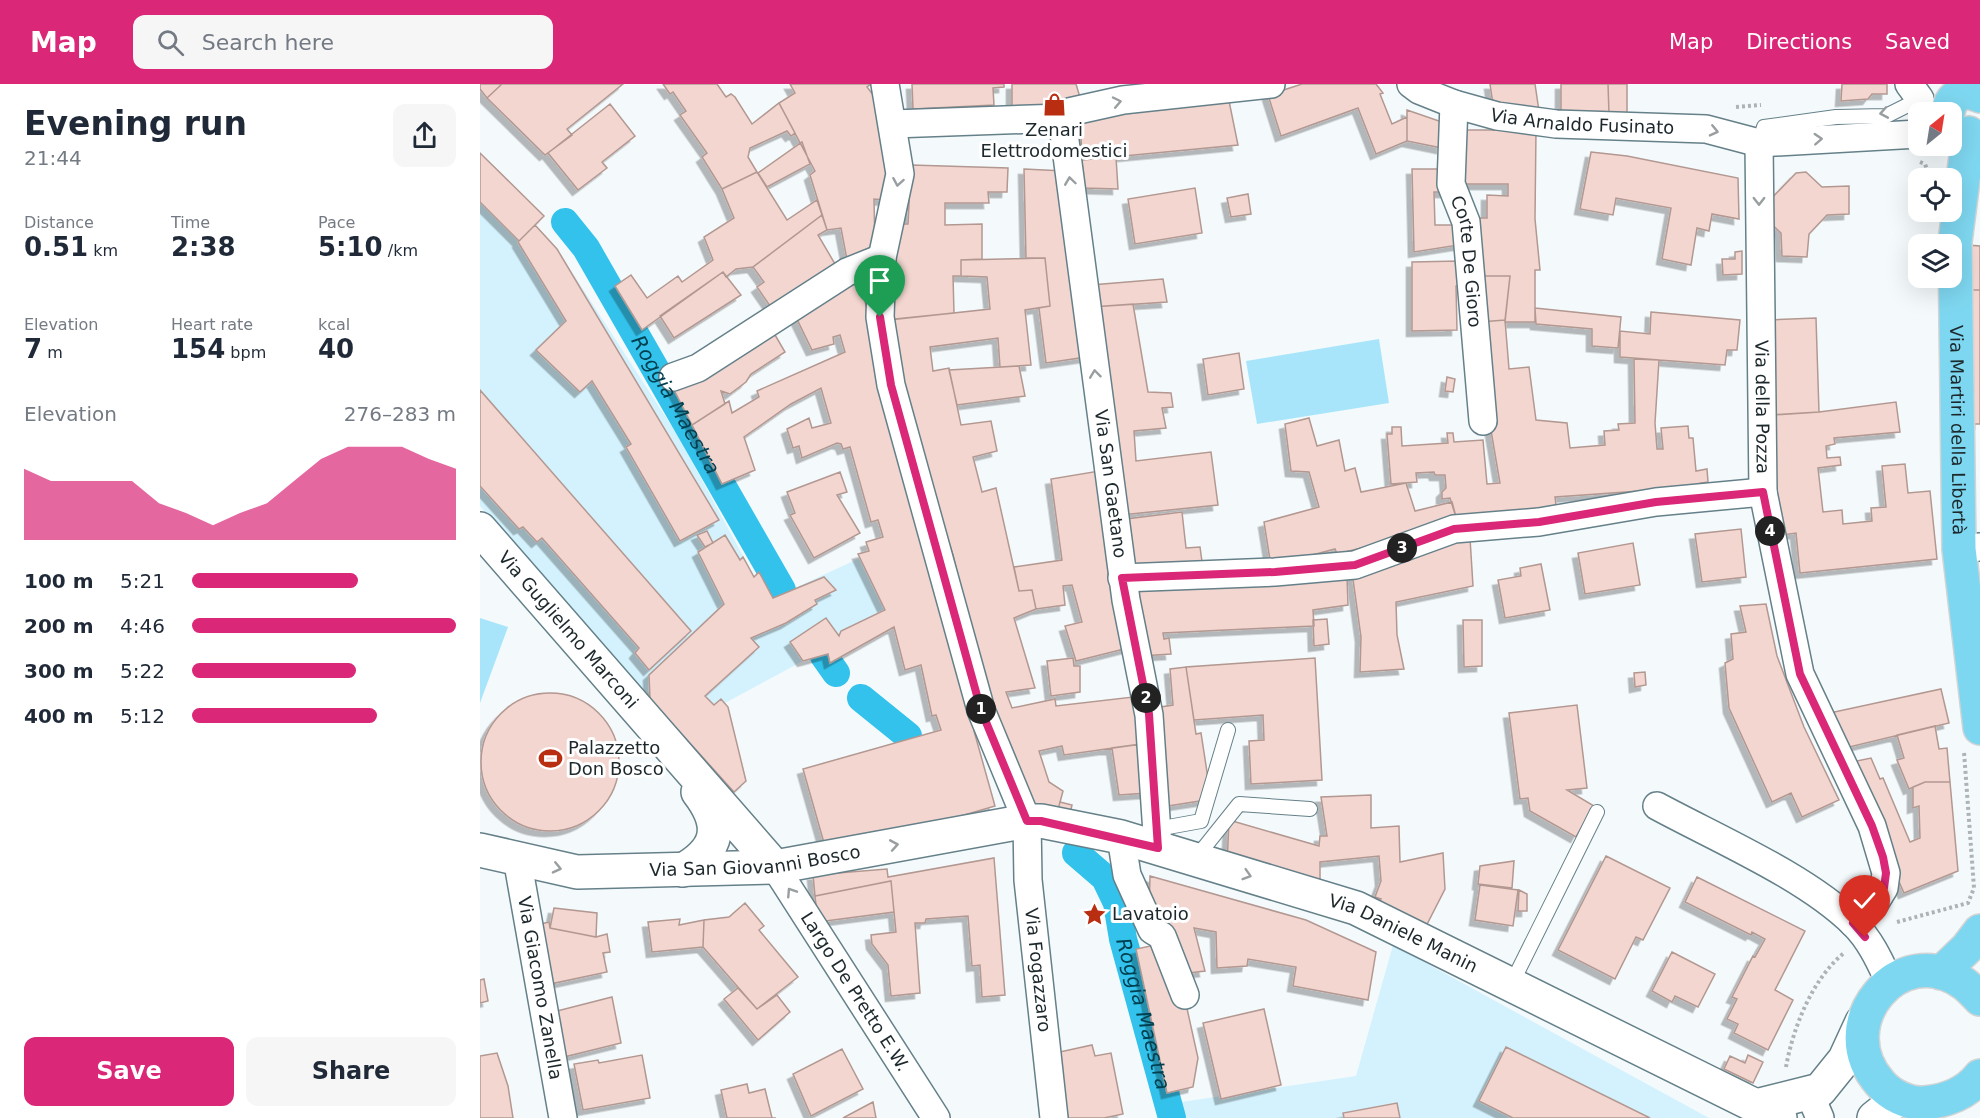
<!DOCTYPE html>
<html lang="en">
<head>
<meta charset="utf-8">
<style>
  :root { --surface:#fff; --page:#f6f6f7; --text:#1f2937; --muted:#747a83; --accent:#db2777 }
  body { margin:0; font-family:"DejaVu Sans",sans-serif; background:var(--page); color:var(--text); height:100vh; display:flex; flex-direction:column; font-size:22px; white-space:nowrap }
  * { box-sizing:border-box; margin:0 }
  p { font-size:20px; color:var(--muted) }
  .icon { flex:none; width:33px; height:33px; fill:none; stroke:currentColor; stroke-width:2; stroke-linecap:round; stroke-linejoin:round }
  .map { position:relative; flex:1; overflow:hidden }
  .sheet { display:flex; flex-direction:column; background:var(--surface); width:480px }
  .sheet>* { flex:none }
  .needle { width:39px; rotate:30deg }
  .buttons { position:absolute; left:1428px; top:18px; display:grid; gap:12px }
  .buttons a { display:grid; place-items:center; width:54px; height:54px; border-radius:12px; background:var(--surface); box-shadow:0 6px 24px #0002; font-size:30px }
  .pin { position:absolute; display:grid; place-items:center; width:51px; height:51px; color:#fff; margin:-62px -26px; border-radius:50% 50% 50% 0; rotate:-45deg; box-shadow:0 0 6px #0007 }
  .pin .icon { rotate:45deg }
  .km { position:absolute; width:30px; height:30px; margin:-15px; border-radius:50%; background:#222; color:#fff; font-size:16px; line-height:30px; text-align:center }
  .round { display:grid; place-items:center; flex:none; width:63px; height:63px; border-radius:12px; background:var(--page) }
  .overview { display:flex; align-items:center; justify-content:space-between; height:102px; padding:0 24px }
  h1 { font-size:33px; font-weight:700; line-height:45px }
  .figures { display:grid; grid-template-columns:repeat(3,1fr); gap:9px; height:102px; padding:6px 24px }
  .figures div { display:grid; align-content:center }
  .figures b { font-size:26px; font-weight:700 }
  .figures small { font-size:16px; font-weight:400 }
  .figures p { font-size:16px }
  .chart { height:168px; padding:12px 24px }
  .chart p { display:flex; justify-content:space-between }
  .chart svg { width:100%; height:108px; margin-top:6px; fill:var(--accent); opacity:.7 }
  .action { display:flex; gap:12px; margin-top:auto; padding:12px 24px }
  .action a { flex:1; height:69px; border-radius:12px; background:var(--accent); color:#fff; font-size:24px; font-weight:700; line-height:69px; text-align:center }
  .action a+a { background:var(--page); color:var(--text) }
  ul { padding:0 24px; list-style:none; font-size:20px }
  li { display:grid; grid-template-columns:96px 72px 1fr; align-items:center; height:45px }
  li i { height:15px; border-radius:8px; background:var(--accent) }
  header { display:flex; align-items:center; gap:36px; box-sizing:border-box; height:84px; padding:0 30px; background:var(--accent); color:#fff }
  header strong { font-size:28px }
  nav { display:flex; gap:33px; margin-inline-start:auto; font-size:21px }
  .search { width:420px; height:54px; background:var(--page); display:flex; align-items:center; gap:15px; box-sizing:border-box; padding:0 21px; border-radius:12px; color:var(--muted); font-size:22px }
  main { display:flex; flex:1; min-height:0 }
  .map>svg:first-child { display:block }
  .built { fill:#d3f2fd }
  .green { fill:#a8e5fb }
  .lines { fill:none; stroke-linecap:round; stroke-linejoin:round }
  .canal { stroke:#32c2eb; stroke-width:28 }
  .building { fill:#f3d6d0; stroke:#b39892; stroke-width:1.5; filter:url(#shadow) }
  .service-casing { stroke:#658089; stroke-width:16 }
  .minor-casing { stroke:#658089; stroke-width:30 }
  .tertiary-casing { stroke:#658089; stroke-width:36 }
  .primary-casing { stroke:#d2d4d5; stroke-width:36 }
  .path { stroke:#acb4b7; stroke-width:4; stroke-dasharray:3 3; stroke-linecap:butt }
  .service { stroke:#fff; stroke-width:14 }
  .minor { stroke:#fff; stroke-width:27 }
  .tertiary { stroke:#fff; stroke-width:33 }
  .primary { stroke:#7ed7f0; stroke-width:33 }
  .oneway { stroke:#999ea0 }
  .route-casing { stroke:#fff; stroke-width:12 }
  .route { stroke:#db2777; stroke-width:8 }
  .labels { text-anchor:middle; stroke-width:6; stroke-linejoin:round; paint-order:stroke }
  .street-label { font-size:18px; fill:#1d282c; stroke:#fff }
  .poi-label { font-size:18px; fill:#1d282c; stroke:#fff; text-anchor:start }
  .water-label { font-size:20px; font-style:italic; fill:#004050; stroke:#fff }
</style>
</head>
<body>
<header>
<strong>Map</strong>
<div class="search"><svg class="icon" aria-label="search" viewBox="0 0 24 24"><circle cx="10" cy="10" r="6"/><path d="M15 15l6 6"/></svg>Search here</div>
<nav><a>Map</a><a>Directions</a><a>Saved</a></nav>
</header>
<main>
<section class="sheet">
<div class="overview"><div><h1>Evening run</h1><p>21:44</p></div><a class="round"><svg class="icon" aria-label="share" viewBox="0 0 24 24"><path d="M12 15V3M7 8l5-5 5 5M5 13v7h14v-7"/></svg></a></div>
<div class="figures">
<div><p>Distance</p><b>0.51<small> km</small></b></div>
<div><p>Time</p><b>2:38</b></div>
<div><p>Pace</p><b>5:10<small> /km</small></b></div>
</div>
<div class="figures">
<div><p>Elevation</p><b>7<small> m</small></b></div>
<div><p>Heart rate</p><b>154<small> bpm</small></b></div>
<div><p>kcal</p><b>40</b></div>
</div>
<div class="chart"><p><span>Elevation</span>276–283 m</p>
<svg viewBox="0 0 160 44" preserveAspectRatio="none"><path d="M0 44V15L10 20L20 20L30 20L40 20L50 29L60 33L70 38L80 33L90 29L100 20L110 11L120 6L130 6L140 6L150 11L160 15V44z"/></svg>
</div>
<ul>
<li><b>100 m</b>5:21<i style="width:63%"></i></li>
<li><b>200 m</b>4:46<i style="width:100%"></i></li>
<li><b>300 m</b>5:22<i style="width:62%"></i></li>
<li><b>400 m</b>5:12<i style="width:70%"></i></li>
</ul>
<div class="action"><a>Save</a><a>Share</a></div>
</section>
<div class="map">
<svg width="1500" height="1034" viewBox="0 0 1500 1034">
  <defs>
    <filter id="shadow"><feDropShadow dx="-5.5" dy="5.5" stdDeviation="0" flood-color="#0004"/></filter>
  </defs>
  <rect width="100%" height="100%" fill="#f4fafc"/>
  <path class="built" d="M0 69 64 132 55 141 77 165 198 352 274 492 279 488 293 514 380 474 405 526 362 547 359 552 345 534 310 558 323 577 245 619 266 697 254 708 178 626 0 422Z
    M913 861 1229 1034H692L688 1020 876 992Z"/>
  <path class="green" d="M899 255 909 319 777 340 766 277Z
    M0 534 28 543 0 619Z"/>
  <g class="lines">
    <g class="canal">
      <path id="s1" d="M85 138 106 164 302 506"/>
      <path d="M344 572 356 589"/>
      <path d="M381 614 428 652"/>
      <path id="s2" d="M596 769 625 794 637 819 643 855 692 1034"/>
    </g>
  </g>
  <path class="building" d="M0 0H22L7 14 0 5Z
    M22 0H143L87 45 92 51 65 71 7 14Z
    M183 0H237L246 13 251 10 255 13 272 40 299 19 315 49 311 52 307 47 270 64 268 73 277 88 242 105 222 73 227 69 200 31 206 27 193 8 190 10Z
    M310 0H391L387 3 400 20 395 23 409 58 406 116 394 115 395 164 368 181 361 144 347 146 330 91 335 87 299 19 315 9Z
    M432 0H524V3L513 4 514 21 433 25Z
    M532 0H596L602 20 590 24 532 22Z
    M822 0H896L903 9 900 10 912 40 927 33V57L896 70 878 24 801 52 788 11Z
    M1010 0H1055L1059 27 1013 20Z
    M1081 0H1128L1129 30H1081Z
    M1128 0H1147V32L1129 30Z
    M1362 0H1407V10H1392L1388 15 1361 17Z
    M748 12 758 61 602 76 600 30Z
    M130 20 155 52 122 78 127 84 98 106 68 69Z
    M927 26 962 38V64L927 57Z
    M975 41 987 46H1056L1055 135 1060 186H1055V238H1025L1030 192H998V134H1007V111L1028 112V100H975Z
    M322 58 330 80 287 103 278 89Z
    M1111 68 1147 72 1258 94 1259 135 1232 130 1229 147 1217 144 1211 181 1182 175 1191 124 1136 114 1133 131 1100 125Z
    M0 69 64 132 39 157 0 118Z
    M636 73 638 105 604 104 602 76Z
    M431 81 528 84 527 108H508L509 119H465V141L502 140V175L481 176V192H473L474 229 405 236 419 140H428Z
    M544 85 584 87 606 273 566 279 559 224 570 222 565 174H546Z
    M932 85H967V108H954L955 141H981L985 160 934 168Z
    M277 88 307 136 337 116 342 131 273 183 256 185 246 193 243 188 162 246 135 202 151 191 167 214 198 192 202 198 233 176 224 153 254 134 242 105Z
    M1326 88 1342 103 1369 102V130L1347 131 1329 150 1327 173 1302 172 1301 149 1284 133 1285 121 1316 89Z
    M715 104 722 149 655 160 648 115Z
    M768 110 771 130 751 133 747 114Z
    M342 131 347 146 338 151 358 185 295 229 277 203 284 198 273 183Z
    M55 141 77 165 239 436 200 457 146 363 151 360 112 297 100 308 56 266 86 237 38 158Z
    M1487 161 1500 162V206H1488Z
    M1262 167V190L1243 191 1242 175H1255V168Z
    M565 174 570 222 545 226 551 281 520 283 518 254 450 263 453 287 469 284 481 341 511 337 517 367 493 373 502 408 516 404 539 507 552 506 556 525 534 534 555 604 526 608 532 624 575 615 576 622 653 613 661 660 584 671 582 662 559 667 569 698 583 707 575 737 537 706 507 615 473 471 414 292 409 236 510 225 507 193 481 192V176Z
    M979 177 980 201 976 202 977 246 932 247V178Z
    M243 188 261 211 194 254 180 232Z
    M378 191 500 645 494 647 515 722 440 744 346 766 323 685 461 646 456 631 452 632 441 581 425 586 414 543 350 579 348 570 323 577 310 558 346 534 359 552 361 547 405 526 378 470 389 467 386 458 403 453 398 436 391 438 370 363 363 365 361 360 357 359 322 374 319 362 313 364 307 345 329 334 332 344 351 339 341 304 311 320 264 353 275 386 242 400 212 341 249 317 252 329 279 313 277 307 365 268 360 251 353 253 354 260 332 266 313 227Z
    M998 192H1030L1025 236 1000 238Z
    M683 195 687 218 612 223 611 201Z
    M1488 206H1500V340H1492Z
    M653 220 668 308 691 309 693 323 682 324 686 344 654 347 656 377 731 368 738 421 641 431 612 223Z
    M1055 224 1141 233 1138 264 1112 262V245L1056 240Z
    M1171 228 1260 236 1257 266H1247L1245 281 1140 273V247L1170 250Z
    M1336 234 1339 328 1293 331 1289 236Z
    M1025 236 1029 285 1049 283 1056 336 1087 339 1090 364 1125 361 1124 347 1139 346 1138 340 1155 339 1154 275 1179 276 1175 339 1177 365H1183L1181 344 1208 342 1209 354H1213L1216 387 1227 385 1228 398 1217 400V403L1075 413 1076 421 1037 432 978 440 970 414 962 415V408L966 404 965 391H955L954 388 936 389 937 398 911 400 907 350H912V343H921L922 362 968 359 967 349H973L974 358 1003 356 1007 400 1020 399 1008 329 1000 238Z
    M291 244 305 268 271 290 266 298 250 310 241 307 245 320 212 341 190 298Z
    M759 269 764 305 728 311 723 275Z
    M539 282 545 312 477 321 469 286Z
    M967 293 975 295 973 308 965 307Z
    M0 306 211 547 169 586 155 569 159 564 62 454 57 458 43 443 39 445 0 402Z
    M1416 318 1420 348 1354 354 1355 360 1346 362 1347 374 1360 373 1361 381 1338 384 1343 428 1362 426 1363 440 1392 437 1391 424 1406 423 1402 382 1425 380 1428 409 1450 407 1457 475 1320 489 1316 449 1302 451 1288 331 1339 328Z
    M829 334 837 362 859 356 865 387 875 384 881 408 926 399 935 427 972 418 978 440 857 470 855 465 791 482 784 438 839 423 829 388 811 387 805 340Z
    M619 387 648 564 596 577 585 542 602 538 592 501 583 502 585 521 556 525 552 506 539 507 534 483 582 476 571 395Z
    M360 388 367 408 357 411 380 449 334 474 310 431 315 429 307 408Z
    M702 428 706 464 720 463 723 485 644 487 638 436Z
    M1261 445 1266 493 1222 498 1215 450Z
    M227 447 233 459 225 463 217 451Z
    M245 451 260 476 263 473 274 493 279 488 293 514 344 493 356 506 335 516 337 520 306 539 271 554 279 563 225 612 234 621 241 615 248 623 266 697 254 708 170 615 169 591 244 520 218 468Z
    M990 454 993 502 916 518 917 551 924 585 880 588 881 553 872 488Z
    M1153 459 1160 501 1105 510 1098 469Z
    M1061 480 1070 526 1025 534 1018 496 1041 492 1040 484Z
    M867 493 868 521 833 526 834 542 683 549 684 555 689 554 691 570 661 572 652 501Z
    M1286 520 1297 572 1324 643 1359 716 1322 733 1311 709 1292 718 1249 624 1245 579 1253 575 1251 550 1266 548 1260 522Z
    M847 535 849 560 834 562 833 536Z
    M983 536H1002V582L984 583Z
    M593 574 594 582H600V608L571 612 567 577Z
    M835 574 842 696 771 700 769 657 784 656 783 631 714 636 706 583Z
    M706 583 716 650 721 649 729 701 724 702 726 716 688 722 681 623 693 621 690 585Z
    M1165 588 1166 601 1155 603 1154 589Z
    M1461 605 1469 639 1361 665 1345 630Z
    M1 678a69 69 0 1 1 138 0a69 69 0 1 1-138 0Z
    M1097 621 1107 704 1087 706 1114 722 1096 753 1050 727 1048 714 1040 715 1029 629Z
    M1455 642 1459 665 1467 664 1470 698H1445L1429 705 1417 676 1424 674 1417 651Z
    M660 660 667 709 639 711 632 664Z
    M1391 674 1400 695 1403 694 1430 758 1440 754 1439 722 1433 724V703L1445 698H1470L1478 787 1424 809 1367 679Z
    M891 711V744L919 742 920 778 963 769 965 805 940 854 893 831 901 815 895 813 901 797 899 772 840 778V803L747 782 749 736 839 762 840 752H847L841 713Z
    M580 718 592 721 587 742 575 737Z
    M1126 772 1190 804 1163 856 1156 853 1135 895 1078 866Z
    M514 774 525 911 502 913 500 881 492 882 488 832 446 835 445 839H435L440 909 411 912 408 881 392 860 391 851 416 848 411 797 335 812 333 791 407 785 408 793Z
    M1034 777 1032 804 998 800 1000 782Z
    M670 792 826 836 896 868 888 916 813 902 816 883 768 875 767 882 737 884 736 848 714 844 725 887 700 890 685 834 669 828Z
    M1217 793 1325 847 1295 906 1313 916 1288 966 1254 949 1258 940 1247 935 1257 915 1252 913 1273 872 1275 873 1285 855 1272 848 1271 851 1205 818Z
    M411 797 414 828 338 838 335 812Z
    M1000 801 1038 806 1033 842 995 836Z
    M1039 806 1047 810V827H1038Z
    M265 819 284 842 279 846 318 893 277 925 223 863 224 836 249 833Z
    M74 824 117 829 116 853 70 844Z
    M200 835 199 841 224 836 223 863 172 868 168 838Z
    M69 838 70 844 116 853 127 850 130 868 123 869 127 888 70 900 57 841Z
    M680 860 706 920 718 974 713 1003 687 1009 656 865Z
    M1192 868 1235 890 1218 923 1195 912 1192 918 1172 907Z
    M4 895 8 917 0 919V896Z
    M258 904 277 925 297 911 310 928 278 956 244 915Z
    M132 913 141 959 84 973 73 928Z
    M784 925 801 1001 741 1015 723 939Z
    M612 961 615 972 631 969 643 1030 624 1034H588L575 969Z
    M1026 963 1170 1034H1033L999 1017Z
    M362 965 383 1005 331 1032 313 990Z
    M17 969 28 1002 33 1034H0V972Z
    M162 971 170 1014 103 1026 94 980 118 976 119 979Z
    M1268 971 1283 978 1273 999 1244 985 1250 972 1265 979Z
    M267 1000 269 1009 285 1005 292 1034H296H247L241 1006Z
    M393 1018 396 1034H363Z
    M917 1019 920 1034H864L863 1029Z"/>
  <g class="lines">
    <defs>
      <path id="service" d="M1279 59 1284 43 1356 33 1406 32 1442 14
        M677 745 721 737 748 646
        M715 775 759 720 830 725
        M1031 901 1117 728"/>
      <g id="minor">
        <path id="s3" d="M405 0 420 90 402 174 400 233 411 301 501 626 547 737 548 796 574 1034"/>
        <path id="s4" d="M931 0 939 6 974 20 1017 32 1076 40 1226 45 1279 59 1438 50"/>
        <path d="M1429 0 1440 15"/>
        <path id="s5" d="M974 20 971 100 986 138 1003 337"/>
        <path id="s6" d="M582 34 646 516 669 631 678 764"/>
        <path d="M582 34 589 28 643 16 791 0"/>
        <path d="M413 40 582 34"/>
        <path id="s7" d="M1279 59 1283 408 1320 590 1392 742 1406 789 1404 804 1393 822 1373 839"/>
        <path d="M193 293 218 284 367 188 402 174"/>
        <path d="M1479 465 1500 463"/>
        <path d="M642 494 795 488 875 481 974 445 1059 438 1176 418 1283 408"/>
        <path d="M1177 722C1236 754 1327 793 1374 840 1391 857 1400 878 1410 899"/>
        <path d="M641 753 647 791 672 846 682 852 705 911"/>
        <path id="s8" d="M37 774 83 1034"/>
        <path id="s9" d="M295 783 456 1034"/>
        <path d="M1340 1006 1334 1020 1340 1034"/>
      </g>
      <g id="tertiary">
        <path id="s10" d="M0 445 295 783"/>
        <path id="s11" d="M0 766 97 788 295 783 547 737H561L641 753 876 824 1300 1034"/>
        <path d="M203 786C239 765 244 742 218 708"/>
        <path d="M1276 1022 1340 1006 1365 975 1382 938"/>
        <path d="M1394 1034 1419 1014"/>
      </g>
      <g id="primary">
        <path d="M1468 28C1471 11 1484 4 1500 12"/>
        <path id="s12" d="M1489 49 1475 158 1479 465 1500 644"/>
        <path d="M1461 889 1487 864 1500 847"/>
        <path d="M1500 915C1495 910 1489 903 1483 899 1420 854 1348 940 1400 999 1410 1011 1428 1020 1444 1019 1467 1017 1486 1010 1500 992"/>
      </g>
    </defs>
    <use href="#service" class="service-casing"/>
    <use href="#minor" class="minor-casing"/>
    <use href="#tertiary" class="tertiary-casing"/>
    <use href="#primary" class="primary-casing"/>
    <path class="path" d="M1256 23 1281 21
      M1440 78 1445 80 1450 94
      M1417 838 1488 819 1494 804 1484 668
      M1306 983C1313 944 1332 895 1364 869"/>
    <use href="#service" class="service"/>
    <use href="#minor" class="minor"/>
    <use href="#tertiary" class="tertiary"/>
    <use href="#primary" class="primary"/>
  </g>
  <defs><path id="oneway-chevron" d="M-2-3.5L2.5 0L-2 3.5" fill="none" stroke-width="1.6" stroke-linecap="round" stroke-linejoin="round" transform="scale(1.5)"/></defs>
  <g class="oneway">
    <use href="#oneway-chevron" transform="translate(637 18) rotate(-12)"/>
    <use href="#oneway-chevron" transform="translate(1404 29) rotate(170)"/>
    <use href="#oneway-chevron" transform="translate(1234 47) rotate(13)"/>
    <use href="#oneway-chevron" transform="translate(1338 55) rotate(-3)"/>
    <use href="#oneway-chevron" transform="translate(590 97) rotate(-98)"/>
    <use href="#oneway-chevron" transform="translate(418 98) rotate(100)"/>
    <use href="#oneway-chevron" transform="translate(1279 117) rotate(90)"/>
    <use href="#oneway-chevron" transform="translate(615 290) rotate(-97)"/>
    <use href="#oneway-chevron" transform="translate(414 761) rotate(-10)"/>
    <use href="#oneway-chevron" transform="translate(77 784) rotate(13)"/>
    <use href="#oneway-chevron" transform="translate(767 791) rotate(17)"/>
    <use href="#oneway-chevron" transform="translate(311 808) rotate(-123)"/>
  </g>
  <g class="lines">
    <defs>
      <path id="route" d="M400 233 411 301 501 626 547 737H561L678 764 669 630 642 494 795 488 875 481 974 445 1059 438 1176 418 1283 408 1320 590 1392 742 1403 773 1406 789 1404 804 1393 822 1373 839 1385 853"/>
    </defs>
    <use href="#route" class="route-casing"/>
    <use href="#route" class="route"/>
  </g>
  <defs>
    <symbol id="shop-bare" viewBox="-9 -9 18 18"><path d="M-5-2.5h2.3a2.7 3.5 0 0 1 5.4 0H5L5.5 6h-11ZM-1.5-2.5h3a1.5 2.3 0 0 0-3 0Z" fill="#b92e11" stroke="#fff" stroke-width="2.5" paint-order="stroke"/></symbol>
    <symbol id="stadium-bare" viewBox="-9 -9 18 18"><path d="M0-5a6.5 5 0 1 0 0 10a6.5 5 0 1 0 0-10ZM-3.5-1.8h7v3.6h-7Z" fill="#b92e11" stroke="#fff" stroke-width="2.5" paint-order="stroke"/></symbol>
    <symbol id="sight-bare" viewBox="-9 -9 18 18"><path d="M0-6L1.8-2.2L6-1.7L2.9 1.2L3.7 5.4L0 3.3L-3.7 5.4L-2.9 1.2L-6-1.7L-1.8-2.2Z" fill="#b92e11" stroke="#fff" stroke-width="2.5" paint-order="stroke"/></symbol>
  </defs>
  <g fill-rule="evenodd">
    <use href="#shop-bare" x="558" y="4" width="33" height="33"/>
    <use href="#stadium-bare" x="54" y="658" width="33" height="33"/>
    <use href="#sight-bare" x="598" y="814" width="33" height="33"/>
  </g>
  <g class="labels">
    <g class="street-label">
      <text dy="6" stroke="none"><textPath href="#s4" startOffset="178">Via Arnaldo Fusinato</textPath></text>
      <text dy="6" stroke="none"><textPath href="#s5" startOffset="160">Corte De Gioro</textPath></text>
      <text dy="6" stroke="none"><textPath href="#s7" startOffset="264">Via della Pozza</textPath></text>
      <text dy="6" stroke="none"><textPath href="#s12" startOffset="298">Via Martiri della Libertà</textPath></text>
      <text dy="6" stroke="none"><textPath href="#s6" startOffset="369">Via San Gaetano</textPath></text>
      <text dy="6" stroke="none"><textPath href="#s10" startOffset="134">Via Guglielmo Marconi</textPath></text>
      <text dy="6" stroke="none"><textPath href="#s11" startOffset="278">Via San Giovanni Bosco</textPath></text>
      <text dy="6" stroke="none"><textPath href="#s11" startOffset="948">Via Daniele Manin</textPath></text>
      <text dy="6" stroke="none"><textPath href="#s3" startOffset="912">Via Fogazzaro</textPath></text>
      <text dy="6" stroke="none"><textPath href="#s8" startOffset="132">Via Giacomo Zanella</textPath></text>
      <text dy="6" stroke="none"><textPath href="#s9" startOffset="148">Largo De Pretto E.W.</textPath></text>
    </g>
    <g class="poi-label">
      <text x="574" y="52" text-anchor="middle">Zenari<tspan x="574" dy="21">Elettrodomestici</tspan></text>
      <text x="88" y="670">Palazzetto<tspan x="88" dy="21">Don Bosco</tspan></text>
      <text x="632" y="836">Lavatoio</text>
    </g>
    <g class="water-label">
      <text dy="7" stroke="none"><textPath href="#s1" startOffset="214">Roggia Maestra</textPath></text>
      <text dy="7" stroke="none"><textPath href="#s2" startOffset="180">Roggia Maestra</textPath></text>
    </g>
  </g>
</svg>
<div class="buttons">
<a><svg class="needle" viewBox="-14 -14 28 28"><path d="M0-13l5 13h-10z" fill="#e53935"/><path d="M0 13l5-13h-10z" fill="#747a83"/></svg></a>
<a><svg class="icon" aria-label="locate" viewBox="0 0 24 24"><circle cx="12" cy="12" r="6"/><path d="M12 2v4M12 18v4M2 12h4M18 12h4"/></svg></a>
<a><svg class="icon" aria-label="layers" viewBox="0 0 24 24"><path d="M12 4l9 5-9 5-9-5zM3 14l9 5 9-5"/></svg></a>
</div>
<div class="pin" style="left:400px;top:233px;background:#1e9e55"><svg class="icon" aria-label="arrive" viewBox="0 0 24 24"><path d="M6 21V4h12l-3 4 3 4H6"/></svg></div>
<div class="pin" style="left:1385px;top:853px;background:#d93025"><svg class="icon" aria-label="check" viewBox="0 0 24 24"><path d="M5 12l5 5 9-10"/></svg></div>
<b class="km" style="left:501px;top:625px">1</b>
<b class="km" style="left:666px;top:614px">2</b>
<b class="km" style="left:922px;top:464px">3</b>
<b class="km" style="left:1290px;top:447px">4</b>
</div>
</main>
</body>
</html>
